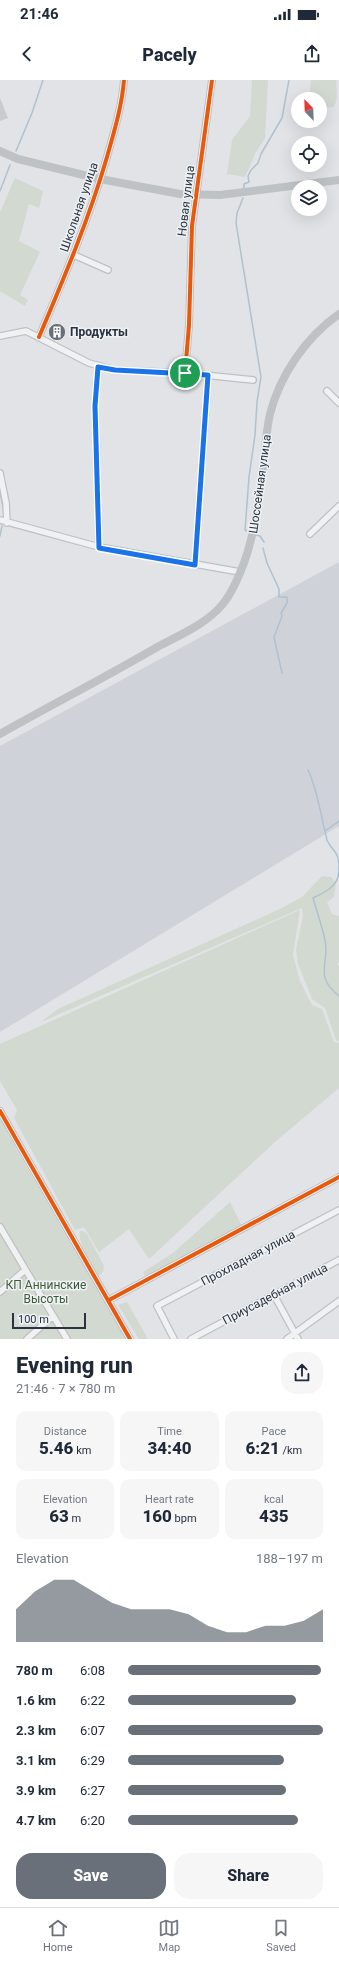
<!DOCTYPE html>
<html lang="en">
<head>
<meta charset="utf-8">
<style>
  :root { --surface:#fff; --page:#f6f6f7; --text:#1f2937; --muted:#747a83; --line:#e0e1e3; --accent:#697079 }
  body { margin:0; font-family:Roboto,sans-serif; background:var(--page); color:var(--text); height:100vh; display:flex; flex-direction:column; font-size:15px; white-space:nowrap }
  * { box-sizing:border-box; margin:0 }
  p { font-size:13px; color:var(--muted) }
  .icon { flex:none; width:22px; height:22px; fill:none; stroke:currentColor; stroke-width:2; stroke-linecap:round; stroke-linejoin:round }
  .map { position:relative; height:1259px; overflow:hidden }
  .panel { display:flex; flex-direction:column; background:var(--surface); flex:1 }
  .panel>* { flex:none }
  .needle { width:26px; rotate:337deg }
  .fabs { position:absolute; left:291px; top:12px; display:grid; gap:8px }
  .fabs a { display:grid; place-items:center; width:36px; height:36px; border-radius:50%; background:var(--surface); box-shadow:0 4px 16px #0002; font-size:20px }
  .scale { position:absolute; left:12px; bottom:10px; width:74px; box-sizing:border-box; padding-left:4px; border:2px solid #29323e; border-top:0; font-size:11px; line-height:14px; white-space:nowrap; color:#29323e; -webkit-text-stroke:3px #eef2f5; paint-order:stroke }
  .pin { position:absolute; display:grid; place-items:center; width:34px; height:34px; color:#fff; margin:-17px; border:2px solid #fff; border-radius:50%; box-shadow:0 1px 4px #0007 }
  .round { display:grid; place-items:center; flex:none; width:42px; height:42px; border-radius:16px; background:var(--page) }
  .overview { display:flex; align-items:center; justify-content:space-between; height:68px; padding:0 16px }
  h1 { font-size:22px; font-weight:800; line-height:30px }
  .metrics { display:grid; grid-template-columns:repeat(3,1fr); gap:6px; height:68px; padding:4px 16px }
  .metrics div { display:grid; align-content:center; border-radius:10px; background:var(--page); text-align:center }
  .metrics b { font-size:17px; font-weight:800 }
  .metrics small { font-size:11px; font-weight:400 }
  .metrics p { font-size:11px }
  .chart { height:112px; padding:8px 16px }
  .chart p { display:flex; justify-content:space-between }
  .chart svg { width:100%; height:72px; margin-top:4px; fill:var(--accent); opacity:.7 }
  .action { display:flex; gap:8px; margin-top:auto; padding:8px 16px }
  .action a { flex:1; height:46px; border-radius:16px; background:var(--accent); color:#fff; font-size:16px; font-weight:800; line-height:46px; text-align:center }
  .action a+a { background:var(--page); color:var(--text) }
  ul { padding:0 16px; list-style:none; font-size:13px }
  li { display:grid; grid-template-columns:64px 48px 1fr; align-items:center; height:30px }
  li i { height:10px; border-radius:5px; background:var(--accent) }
  .status { display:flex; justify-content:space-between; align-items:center; height:28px; padding:0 20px; background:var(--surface); direction:ltr }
  .status svg { height:11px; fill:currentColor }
  header { display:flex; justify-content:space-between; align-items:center; height:52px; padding:0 16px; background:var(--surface); font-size:18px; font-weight:800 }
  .tab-bar { display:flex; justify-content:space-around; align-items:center; height:56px; border-top:1px solid var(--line); background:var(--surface); font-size:11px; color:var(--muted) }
  .tab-bar a { display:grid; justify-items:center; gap:2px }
  .tab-bar .active { color:var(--accent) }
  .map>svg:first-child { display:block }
  .built { fill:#cfd3d9 }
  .green { fill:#d2d9d1 }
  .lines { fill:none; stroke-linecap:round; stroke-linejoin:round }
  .stream { stroke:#b0c1d0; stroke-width:1.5 }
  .building { fill:#c9cbce }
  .street-casing { stroke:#bfc1c4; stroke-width:8 }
  .street { stroke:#f0f1f2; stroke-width:5.5 }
  .secondary { stroke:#bfc2c5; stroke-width:8 }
  .cycleway-casing { stroke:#eef2f5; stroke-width:6 }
  .cycleway { stroke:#e8590c; stroke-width:4 }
  .route-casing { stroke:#fff; stroke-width:8 }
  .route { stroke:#1a73e8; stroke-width:5 }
  .labels { text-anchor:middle; stroke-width:3; stroke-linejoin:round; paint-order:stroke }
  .street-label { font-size:12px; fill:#29323e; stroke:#eef2f5 }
  .poi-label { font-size:12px; font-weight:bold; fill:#29323e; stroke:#eef2f5; text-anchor:start }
  .park-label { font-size:12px; fill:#3f5936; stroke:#eef2f5 }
</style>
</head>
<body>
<div class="status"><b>21:46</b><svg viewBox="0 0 49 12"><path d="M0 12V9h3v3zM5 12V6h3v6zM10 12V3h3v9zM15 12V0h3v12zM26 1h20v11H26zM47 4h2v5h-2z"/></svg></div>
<header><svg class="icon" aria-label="back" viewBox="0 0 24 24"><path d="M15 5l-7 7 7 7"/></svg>Pacely<svg class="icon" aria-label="share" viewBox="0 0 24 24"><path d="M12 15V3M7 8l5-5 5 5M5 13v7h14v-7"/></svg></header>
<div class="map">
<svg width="339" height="1259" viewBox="0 0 339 1259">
  <rect width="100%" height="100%" fill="#e1e3e6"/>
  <path class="built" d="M339 482V746L0 952V666Z"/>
  <path class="green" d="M252 0H268L265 58 255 74 245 97 227 94 232 60 250 36Z
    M311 0H336L337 19 334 27 323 28 320 26V19H314L310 12Z
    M15 98 43 111 39 128 29 124 19 161 40 172 20 215 28 220 25 226 0 211V132Z
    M322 796 331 797 336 803 334 817 327 822 332 834 339 836V883H337L339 887V961L336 960 325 928 312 919 298 884 296 869 303 836 302 828 41 942 58 929 282 828 302 817Z
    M300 830 293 875 300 901 312 925 322 929 334 962 339 963V1008L276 1061 149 1179 129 1149 99 1172 84 1147 75 1150 14 1038 17 1030 0 1001V964Z
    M0 1039 16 1068 126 1259H0Z
    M230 1122 242 1146 146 1197 143 1192 173 1173Z
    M80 1151H83L87 1154 104 1186 103 1192 98 1197C93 1186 77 1163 80 1151Z
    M127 1222 148 1259H139L118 1225Z"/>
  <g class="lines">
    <path class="stream" d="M16 71 32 33 43 0
      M244 109V104L249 102 248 96 251 90 258 83 261 74 282 38 289 0
      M0 111 10 85
      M243 118 237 133 236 143 261 297 257 322 255 355 249 397 245 450 247 451
      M0 411 4 433
      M256 455 260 456 264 462
      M0 456 2 446
      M263 468 267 483 279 509V517H287V523L281 533 282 536 274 557 282 593
      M308 690C318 711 321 737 327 760 329 766 337 772 338 778 339 783 339 792 338 797 334 809 323 813 313 818 317 832 322 846 325 860 330 885 313 895 339 916
      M325 751 339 741"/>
  </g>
  <path class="building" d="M0 18 8 38 0 41Z"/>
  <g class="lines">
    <defs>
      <path id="street" d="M74 175 108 190
        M0 256 26 251 89 283 115 290 185 293 253 300
        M39 257C64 198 89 139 107 77 114 52 122 26 124 0
        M98 287 95 327 99 467
        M185 293 189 245 192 146 212 0
        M327 311 339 323
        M0 393 6 423 7 443
        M0 440 99 467 240 492
        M310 454 339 426
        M195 485 208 295
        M0 1031 130 1259
        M0 1147 67 1259
        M0 1212 25 1190
        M274 1215 298 1259
        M109 1220 339 1097
        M27 1259 53 1236
        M174 1259 157 1226 339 1130
        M191 1259 339 1180
        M287 1259 339 1221"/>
    </defs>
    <use href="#street" class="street-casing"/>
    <use href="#street" class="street"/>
    <path class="secondary" d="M0 71 18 79 100 99 180 114 220 115 339 100
      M0 654C53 624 106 597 159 566 180 555 206 544 222 525 232 513 238 498 244 483 255 452 259 420 263 388 265 370 266 352 270 334 280 295 306 257 339 234"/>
    <defs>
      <path id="cycleway" d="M39 257C64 198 89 139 107 77 114 52 122 26 124 0
        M185 293 189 245 192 146 212 0
        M0 1031 130 1259
        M109 1220 339 1097"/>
    </defs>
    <use href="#cycleway" class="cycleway-casing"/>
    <use href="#cycleway" class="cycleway"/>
  </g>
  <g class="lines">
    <defs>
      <path id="route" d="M98 287 115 290 208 295 195 485 99 468 95 326Z"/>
    </defs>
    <use href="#route" class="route-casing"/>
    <use href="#route" class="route"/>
  </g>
  <defs>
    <symbol id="building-disc" viewBox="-11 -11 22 22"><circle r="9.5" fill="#697079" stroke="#eef2f5"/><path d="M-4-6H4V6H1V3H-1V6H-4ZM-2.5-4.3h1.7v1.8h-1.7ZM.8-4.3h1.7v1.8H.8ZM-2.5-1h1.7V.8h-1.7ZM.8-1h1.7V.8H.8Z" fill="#fff"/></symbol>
  </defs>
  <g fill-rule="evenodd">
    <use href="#building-disc" x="47" y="242" width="20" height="20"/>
  </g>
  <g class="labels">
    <g class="street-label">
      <text transform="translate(186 121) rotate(-83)" y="4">Новая улица</text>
      <text transform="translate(79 127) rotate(-71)" y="4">Школьная улица</text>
      <text transform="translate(260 404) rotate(-82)" y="4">Шоссейная улица</text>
      <text transform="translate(248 1178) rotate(-28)" y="4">Прохладная улица</text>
      <text transform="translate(275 1214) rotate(-28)" y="4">Приусадебная улица</text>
    </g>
    <g class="poi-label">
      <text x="70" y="256">Продукты</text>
    </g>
    <g class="park-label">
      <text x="46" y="1209">КП Аннинские<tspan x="46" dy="14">Высоты</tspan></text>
    </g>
  </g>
</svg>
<div class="fabs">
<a><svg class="needle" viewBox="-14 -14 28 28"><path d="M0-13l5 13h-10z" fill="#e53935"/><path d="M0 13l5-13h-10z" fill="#747a83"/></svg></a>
<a><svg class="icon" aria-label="locate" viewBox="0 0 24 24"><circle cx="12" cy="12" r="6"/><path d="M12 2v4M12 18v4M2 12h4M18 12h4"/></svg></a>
<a><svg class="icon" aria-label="layers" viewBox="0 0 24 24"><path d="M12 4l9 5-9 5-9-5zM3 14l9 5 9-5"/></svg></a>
</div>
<div class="scale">100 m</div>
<div class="pin" style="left:185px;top:293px;background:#1e9e55"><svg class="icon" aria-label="arrive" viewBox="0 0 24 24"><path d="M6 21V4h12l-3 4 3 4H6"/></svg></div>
</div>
<section class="panel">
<div class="overview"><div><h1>Evening run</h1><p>21:46 · 7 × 780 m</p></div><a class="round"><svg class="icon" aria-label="share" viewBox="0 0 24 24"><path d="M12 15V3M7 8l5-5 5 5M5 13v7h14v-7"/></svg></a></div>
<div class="metrics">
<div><p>Distance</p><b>5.46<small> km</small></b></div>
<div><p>Time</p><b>34:40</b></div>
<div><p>Pace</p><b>6:21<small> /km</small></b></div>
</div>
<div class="metrics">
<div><p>Elevation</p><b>63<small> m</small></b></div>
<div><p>Heart rate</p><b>160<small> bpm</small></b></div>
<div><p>kcal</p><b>435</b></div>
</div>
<div class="chart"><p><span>Elevation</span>188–197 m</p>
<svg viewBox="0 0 160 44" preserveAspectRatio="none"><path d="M0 44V24L10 13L20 6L30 6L40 13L50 20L60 24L70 24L80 24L90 27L100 34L110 38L120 38L130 34L140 34L150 31L160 24V44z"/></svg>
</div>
<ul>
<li><b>780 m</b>6:08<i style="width:99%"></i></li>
<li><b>1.6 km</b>6:22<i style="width:86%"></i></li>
<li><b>2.3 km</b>6:07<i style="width:100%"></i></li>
<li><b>3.1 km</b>6:29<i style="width:80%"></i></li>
<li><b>3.9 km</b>6:27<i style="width:81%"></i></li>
<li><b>4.7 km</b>6:20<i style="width:87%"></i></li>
</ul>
<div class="action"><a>Save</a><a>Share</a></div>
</section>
<nav class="tab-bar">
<a class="active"><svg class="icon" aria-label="home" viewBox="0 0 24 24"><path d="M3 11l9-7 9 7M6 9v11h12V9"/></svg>Home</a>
<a><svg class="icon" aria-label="map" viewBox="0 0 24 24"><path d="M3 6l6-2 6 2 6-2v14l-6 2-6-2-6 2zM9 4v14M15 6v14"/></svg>Map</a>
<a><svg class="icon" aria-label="saved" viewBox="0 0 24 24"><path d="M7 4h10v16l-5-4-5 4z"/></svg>Saved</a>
</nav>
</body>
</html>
